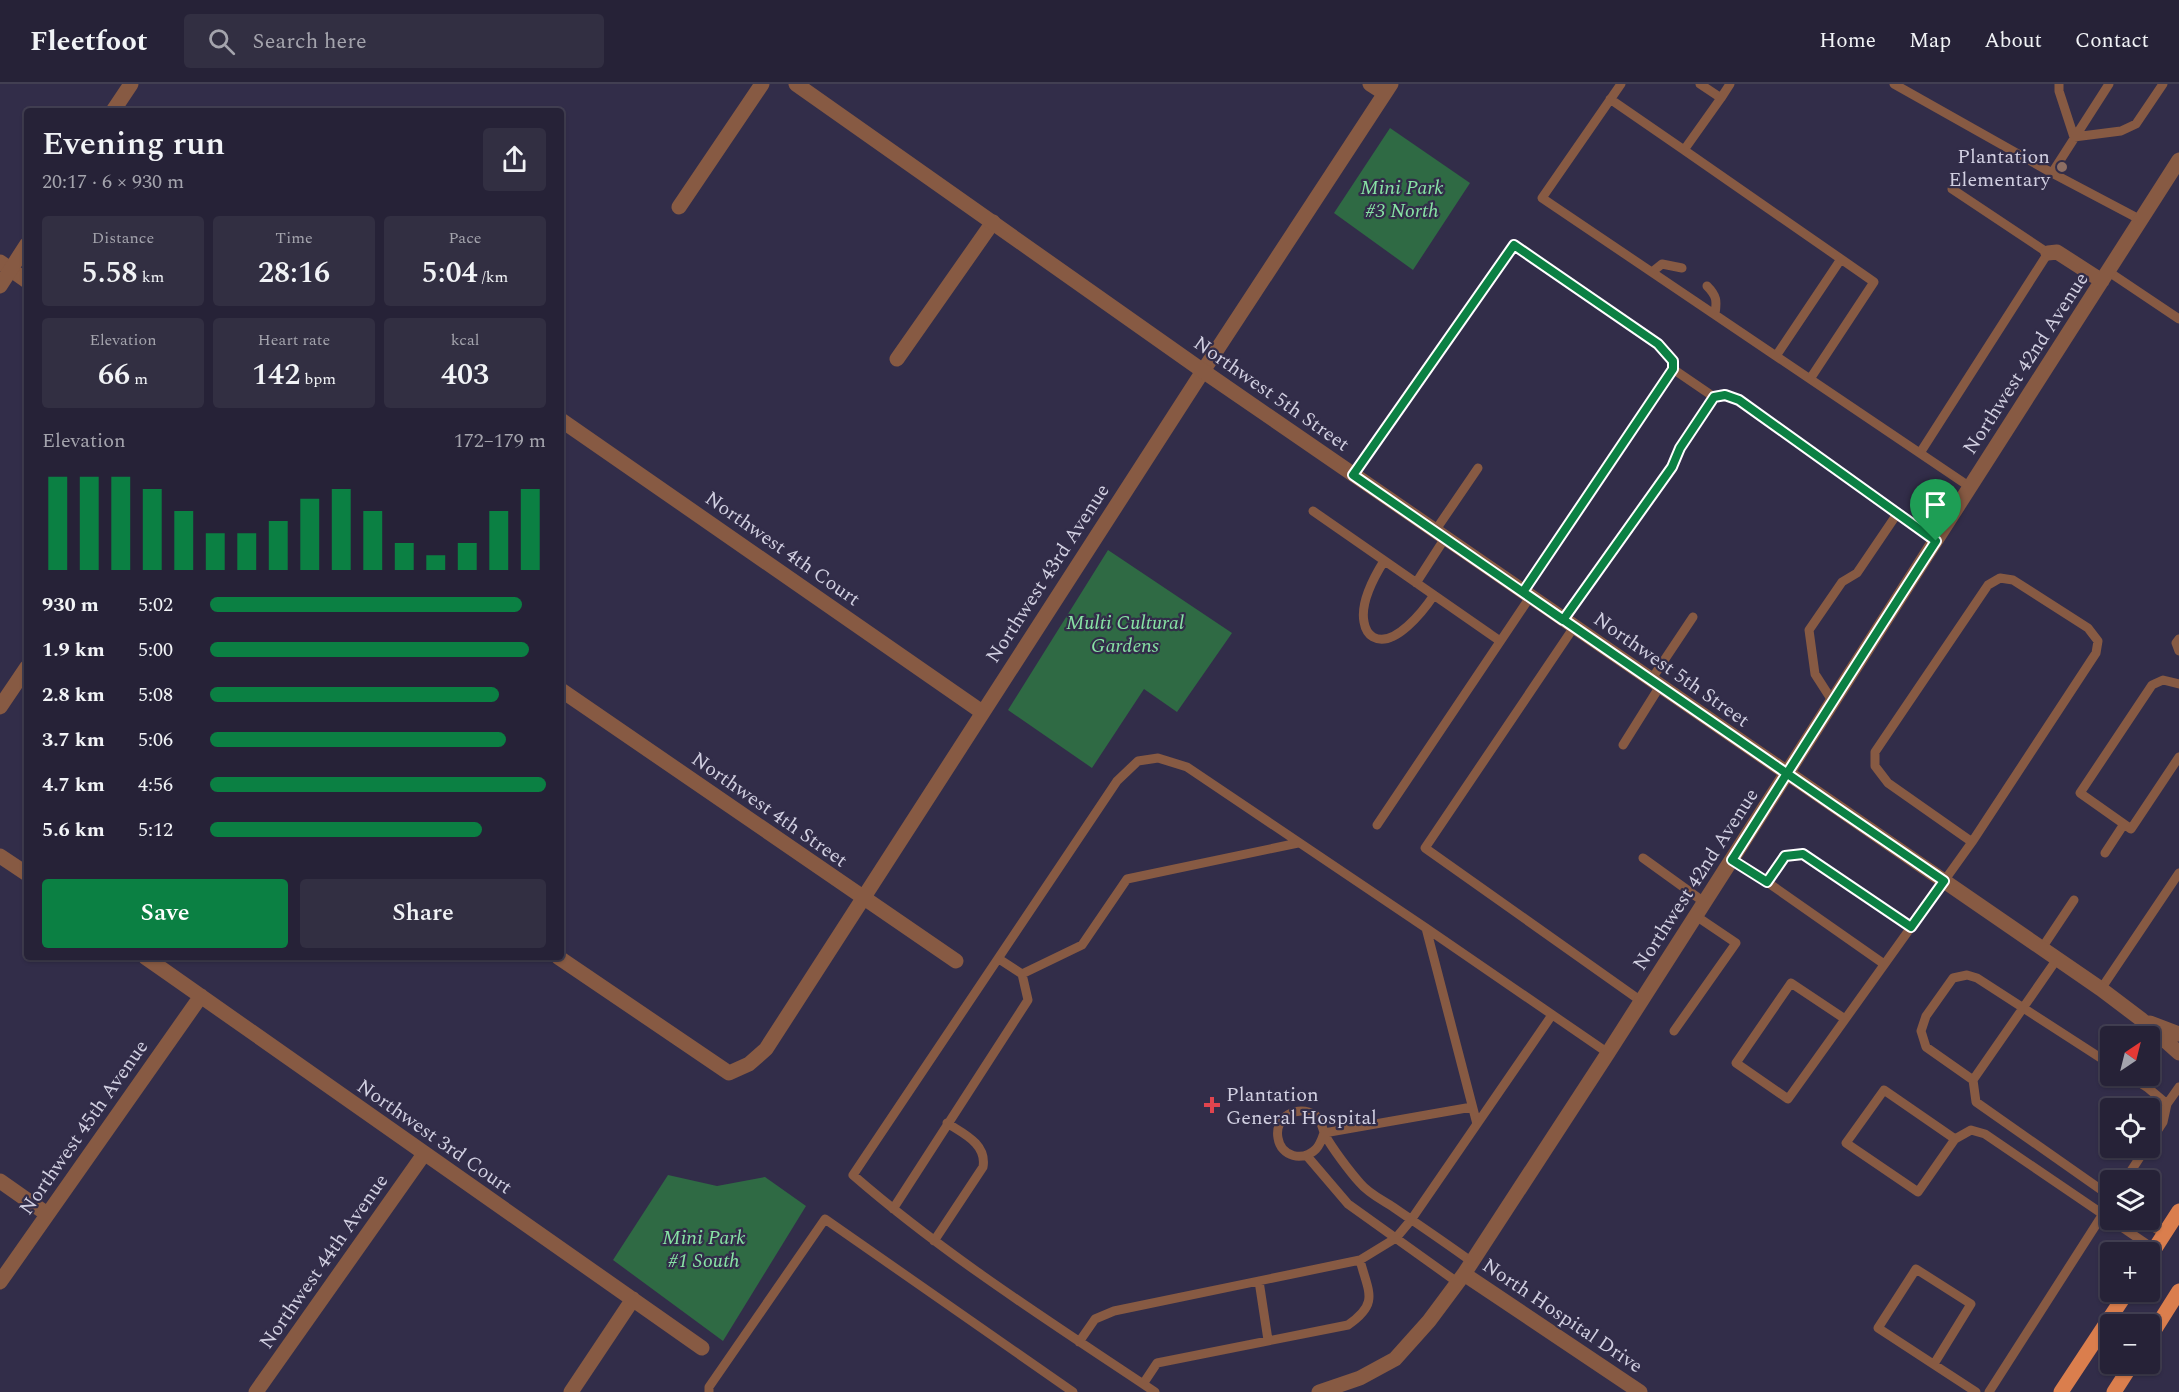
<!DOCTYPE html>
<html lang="en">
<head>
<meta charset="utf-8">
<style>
  :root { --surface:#262237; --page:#322f42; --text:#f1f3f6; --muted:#a4a4ad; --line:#423f52; --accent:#0b8043 }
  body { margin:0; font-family:Spectral,serif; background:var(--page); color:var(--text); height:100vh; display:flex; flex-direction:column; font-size:22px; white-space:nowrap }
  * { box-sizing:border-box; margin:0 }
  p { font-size:20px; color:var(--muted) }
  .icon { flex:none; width:33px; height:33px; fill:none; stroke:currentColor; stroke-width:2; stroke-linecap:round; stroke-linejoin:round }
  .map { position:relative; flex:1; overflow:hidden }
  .sheet { position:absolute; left:24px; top:24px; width:540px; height:852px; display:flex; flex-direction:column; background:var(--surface); border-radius:6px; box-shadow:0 2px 4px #0004,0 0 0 2px var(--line) }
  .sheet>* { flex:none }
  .needle { width:39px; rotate:35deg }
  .buttons { position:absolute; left:2100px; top:942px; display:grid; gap:12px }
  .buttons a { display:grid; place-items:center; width:60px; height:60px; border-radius:6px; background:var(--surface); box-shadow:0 2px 4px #0004,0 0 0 2px var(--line); font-size:30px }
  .pin { position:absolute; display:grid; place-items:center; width:51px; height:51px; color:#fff; margin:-62px -26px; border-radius:50% 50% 50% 0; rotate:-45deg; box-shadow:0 0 6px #0007 }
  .pin .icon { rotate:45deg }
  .round { display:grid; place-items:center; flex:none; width:63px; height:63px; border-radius:6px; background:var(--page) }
  .overview { display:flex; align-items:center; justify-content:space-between; height:102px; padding:0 18px }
  h1 { font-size:33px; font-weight:600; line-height:45px }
  .metrics { display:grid; grid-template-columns:repeat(3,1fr); gap:9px; height:102px; padding:6px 18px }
  .metrics div { display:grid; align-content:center; border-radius:6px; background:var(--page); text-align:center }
  .metrics b { font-size:30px; font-weight:600 }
  .metrics small { font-size:16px; font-weight:400 }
  .metrics p { font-size:16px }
  .chart { height:168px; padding:12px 18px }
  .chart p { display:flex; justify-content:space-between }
  .chart svg { width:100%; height:108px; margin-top:6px; stroke:var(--accent); stroke-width:6 }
  .action { display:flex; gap:12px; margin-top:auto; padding:12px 18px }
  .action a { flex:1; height:69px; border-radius:6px; background:var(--accent); color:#fff; font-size:24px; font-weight:600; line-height:69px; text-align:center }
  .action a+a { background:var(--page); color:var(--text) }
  ul { padding:0 18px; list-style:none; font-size:20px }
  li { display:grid; grid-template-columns:96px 72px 1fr; align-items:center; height:45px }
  li i { height:15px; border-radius:8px; background:var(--accent) }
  header { display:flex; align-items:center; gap:36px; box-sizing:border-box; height:84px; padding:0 30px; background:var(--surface); border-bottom:2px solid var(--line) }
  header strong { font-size:28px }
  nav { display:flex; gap:33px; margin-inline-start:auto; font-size:21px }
  .search { width:420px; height:54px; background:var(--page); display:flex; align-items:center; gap:15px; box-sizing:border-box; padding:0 21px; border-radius:6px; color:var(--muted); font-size:22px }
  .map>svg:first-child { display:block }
  .green { fill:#2f6a44 }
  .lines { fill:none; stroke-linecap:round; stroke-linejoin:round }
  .service { stroke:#875a43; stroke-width:9 }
  .minor { stroke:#875a43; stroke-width:15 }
  .tertiary { stroke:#875a43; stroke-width:15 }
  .primary { stroke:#da7e4d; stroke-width:15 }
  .route-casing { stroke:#fff; stroke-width:12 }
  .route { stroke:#0b8043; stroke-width:8 }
  .education-dot { fill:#8d6e63; stroke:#322d49; stroke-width:2 }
  .health-dot { fill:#e0444e; stroke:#322d49; stroke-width:2 }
  .labels { text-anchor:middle; stroke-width:4.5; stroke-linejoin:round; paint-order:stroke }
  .poi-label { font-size:20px; fill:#d1cfe1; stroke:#322d49; text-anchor:end }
  .park-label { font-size:20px; font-style:italic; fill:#88e3a5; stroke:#322d49 }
  .street-label { font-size:20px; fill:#d1cfe1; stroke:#322d49 }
</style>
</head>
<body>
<header>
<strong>Fleetfoot</strong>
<div class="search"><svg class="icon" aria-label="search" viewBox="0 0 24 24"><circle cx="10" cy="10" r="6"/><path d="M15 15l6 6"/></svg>Search here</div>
<nav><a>Home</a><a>Map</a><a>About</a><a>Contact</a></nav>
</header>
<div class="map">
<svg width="2179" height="1308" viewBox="0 0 2179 1308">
  <rect width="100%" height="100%" fill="#322d49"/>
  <path class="green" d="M1390 44 1470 99 1413 186 1334 129Z
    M1108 466 1232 549 1177 628 1144 605 1092 684 1008 626Z
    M668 1091 717 1102 765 1093 806 1122 723 1257 613 1176Z"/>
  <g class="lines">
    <path class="service" d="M1621 0 1542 114 1970 403
      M1700 0 1721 14 1684 66 1841 175 1776 272
      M1894 0 2052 89
      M2059 0V7L2074 53 2121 47 2136 40 2163 0
      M2109 0 2052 89 2141 136
      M1721 14 1730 0
      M1610 15 1684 66
      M1652 188 1662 180 1682 184
      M2109 188 2179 235
      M1707 202C1717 212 1717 217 1715 230
      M1673 285 1714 313
      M1810 295 1874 198 1841 175
      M1920 369 2048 169 1952 105
      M1354 391 1514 161 1658 260 1673 277V285L1523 508
      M1313 427 1500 557
      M1435 447 1478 384
      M1384 477C1374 493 1360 518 1364 538 1365 544 1368 550 1373 553 1394 565 1424 526 1434 511
      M1416 499 1445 454
      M1563 535 1673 383 1680 364 1714 313 1725 311 1739 316 1936 457
      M1574 543 1425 764 1641 917
      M2179 555 2176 559 2179 567
      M1651 596 1693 533
      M2179 600 2163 596 2152 601 2080 709 2131 745 2179 673
      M1833 618 1815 590 1809 546 1842 498 1857 489 1897 430
      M1623 661 1660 602
      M1377 741 1530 513
      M2105 769 2124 740
      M1643 774 1704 818
      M1732 775 1767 798 1785 772 1803 770 1911 843
      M1767 798 1884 880
      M1426 844 1477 1040
      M2042 864 2074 816
      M2057 875 1973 996 1976 1018 2110 1112
      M1022 890 1082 861 1127 795 1298 759
      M2101 905 2179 789
      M1845 935 1791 899 1736 979 1788 1015 1972 758 2096 569 2098 557 2088 544 2013 496 2000 494 1988 501 1875 668V682L1888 699 1972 758
      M1674 947 1736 859 1696 832
      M2129 992 2148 1004 2167 1020
      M1973 996 1926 963 1921 947 1926 932 1953 894 1967 891 1977 894 2110 980
      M1324 1049C1322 1055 1320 1061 1316 1065 1303 1078 1281 1073 1278 1054 1274 1033 1298 1020 1315 1031 1322 1036 1322 1044 1325 1051 1332 1064 1350 1088 1360 1099 1368 1109 1382 1116 1393 1123 1419 1141 1446 1159 1472 1178
      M1324 1049 1472 1023
      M1955 1055 1918 1108 1846 1059 1884 1006 1955 1055 1971 1046 1985 1050 2154 1165
      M2150 1058 2163 1038 2167 1020 2179 1003
      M1307 1072 1348 1120 1457 1198
      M2125 1096 2146 1064
      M893 1125 1028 916 1022 890 999 875
      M2143 1136 2164 1150
      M934 1157 983 1083C987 1060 964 1050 947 1039
      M1259 1197 1268 1256
      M1079 1258 1095 1235 1114 1227 1360 1176 1396 1154 1411 1136 1552 931
      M1934 1280 1971 1220 1916 1185 1878 1244 1976 1308
      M1143 1300 1157 1279 1348 1241C1380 1219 1368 1208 1360 1176
      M709 1308V1303L825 1135 1073 1308
      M1155 1308C1052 1239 946 1172 853 1091L1117 697 1138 677 1158 674 1187 683 1426 844 1608 969
      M1989 1308 2110 1119"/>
    <path class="minor" d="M1370 0 1384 9
      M679 123 762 0
      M2048 169 2057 168 2102 197
      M0 178 27 197
      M897 275 993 138
      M561 336 982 628
      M561 606 956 877
      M0 623 27 583
      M0 772 27 790
      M145 873 702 1264
      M558 873 729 989 749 980 766 965 1203 287 1391 0
      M0 1097 47 1130
      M1464 1190 1640 1308
      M0 1198 201 912
      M256 1308 424 1070
      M571 1308 633 1215
      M1319 1308 1360 1294 1395 1275 1429 1237 1464 1190 1608 969 2179 76"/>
    <path class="tertiary" d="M796 0 1203 287 2101 905 2142 936 2179 969
      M113 27 131 0
      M0 202 27 160
      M2150 939 2179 950"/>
    <path class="primary" d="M2150 1172 2179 1127
      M2150 1253 2179 1207
      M2061 1308 2127 1208
      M2114 1308 2132 1280"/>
  </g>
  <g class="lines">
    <defs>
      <path id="route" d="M1936 457 1739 316 1725 311 1714 313 1680 364 1672 383 1563 536 1353 391 1514 161 1658 260 1673 277V285L1523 508 1574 543 1766 675C1825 716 1885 757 1944 797L1911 843 1803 770 1785 772 1767 798 1732 776C1800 669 1867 563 1936 457"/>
    </defs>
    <use href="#route" class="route-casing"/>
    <use href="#route" class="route"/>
  </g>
  <circle class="education-dot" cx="2062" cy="83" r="6"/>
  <path class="health-dot" d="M1209 1012h6v6h6v6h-6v6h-6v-6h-6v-6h6z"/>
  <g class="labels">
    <g class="poi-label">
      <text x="2050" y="79">Plantation<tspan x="2050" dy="23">Elementary</tspan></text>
      <text x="1226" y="1017" text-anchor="start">Plantation<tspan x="1226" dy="23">General Hospital</tspan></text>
    </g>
    <g class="park-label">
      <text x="1402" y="110">Mini Park<tspan x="1402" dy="23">#3 North</tspan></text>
      <text x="1125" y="545">Multi Cultural<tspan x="1125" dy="23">Gardens</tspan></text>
      <text x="704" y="1160">Mini Park<tspan x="704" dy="23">#1 South</tspan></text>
    </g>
    <g class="street-label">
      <text transform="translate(2025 279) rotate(-57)" y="7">Northwest 42nd Avenue</text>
      <text transform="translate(1272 309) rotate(35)" y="7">Northwest 5th Street</text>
      <text transform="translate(783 464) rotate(35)" y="7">Northwest 4th Court</text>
      <text transform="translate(1047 489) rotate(-57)" y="7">Northwest 43rd Avenue</text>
      <text transform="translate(1672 585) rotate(35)" y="7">Northwest 5th Street</text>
      <text transform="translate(770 725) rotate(35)" y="7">Northwest 4th Street</text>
      <text transform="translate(1695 795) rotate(-57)" y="7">Northwest 42nd Avenue</text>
      <text transform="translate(83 1043) rotate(-55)" y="7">Northwest 45th Avenue</text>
      <text transform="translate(435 1052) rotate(35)" y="7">Northwest 3rd Court</text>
      <text transform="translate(323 1177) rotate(-55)" y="7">Northwest 44th Avenue</text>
      <text transform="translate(1563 1231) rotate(34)" y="7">North Hospital Drive</text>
    </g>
  </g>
</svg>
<div class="buttons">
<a><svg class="needle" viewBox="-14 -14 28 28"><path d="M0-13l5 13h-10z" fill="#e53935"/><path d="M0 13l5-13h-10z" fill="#a4a4ad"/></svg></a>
<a><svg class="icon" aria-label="locate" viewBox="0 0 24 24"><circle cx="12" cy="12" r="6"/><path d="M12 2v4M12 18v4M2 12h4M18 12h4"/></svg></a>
<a><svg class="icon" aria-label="layers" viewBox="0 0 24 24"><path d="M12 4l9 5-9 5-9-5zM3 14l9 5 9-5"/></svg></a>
<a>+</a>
<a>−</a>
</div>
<div class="pin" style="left:1936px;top:457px;background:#1e9e55"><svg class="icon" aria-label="arrive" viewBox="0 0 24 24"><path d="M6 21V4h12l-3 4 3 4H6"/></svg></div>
<section class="sheet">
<div class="overview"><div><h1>Evening run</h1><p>20:17 · 6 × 930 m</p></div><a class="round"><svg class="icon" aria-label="share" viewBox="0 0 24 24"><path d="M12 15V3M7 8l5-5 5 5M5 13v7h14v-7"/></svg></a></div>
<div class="metrics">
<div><p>Distance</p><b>5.58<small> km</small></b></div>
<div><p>Time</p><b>28:16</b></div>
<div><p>Pace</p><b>5:04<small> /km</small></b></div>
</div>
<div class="metrics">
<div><p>Elevation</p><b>66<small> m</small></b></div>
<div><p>Heart rate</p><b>142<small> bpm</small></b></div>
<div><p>kcal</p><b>403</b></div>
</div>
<div class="chart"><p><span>Elevation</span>172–179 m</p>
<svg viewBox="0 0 160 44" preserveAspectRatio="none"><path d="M5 44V6M15 44V6M25 44V6M35 44V11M45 44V20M55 44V29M65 44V29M75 44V24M85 44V15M95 44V11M105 44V20M115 44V33M125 44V38M135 44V33M145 44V20M155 44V11"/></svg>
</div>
<ul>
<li><b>930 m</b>5:02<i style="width:93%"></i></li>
<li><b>1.9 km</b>5:00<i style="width:95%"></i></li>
<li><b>2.8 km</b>5:08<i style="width:86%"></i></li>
<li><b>3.7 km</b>5:06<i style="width:88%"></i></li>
<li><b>4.7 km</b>4:56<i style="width:100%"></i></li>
<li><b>5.6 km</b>5:12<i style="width:81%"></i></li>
</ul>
<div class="action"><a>Save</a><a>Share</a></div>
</section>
</div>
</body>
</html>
